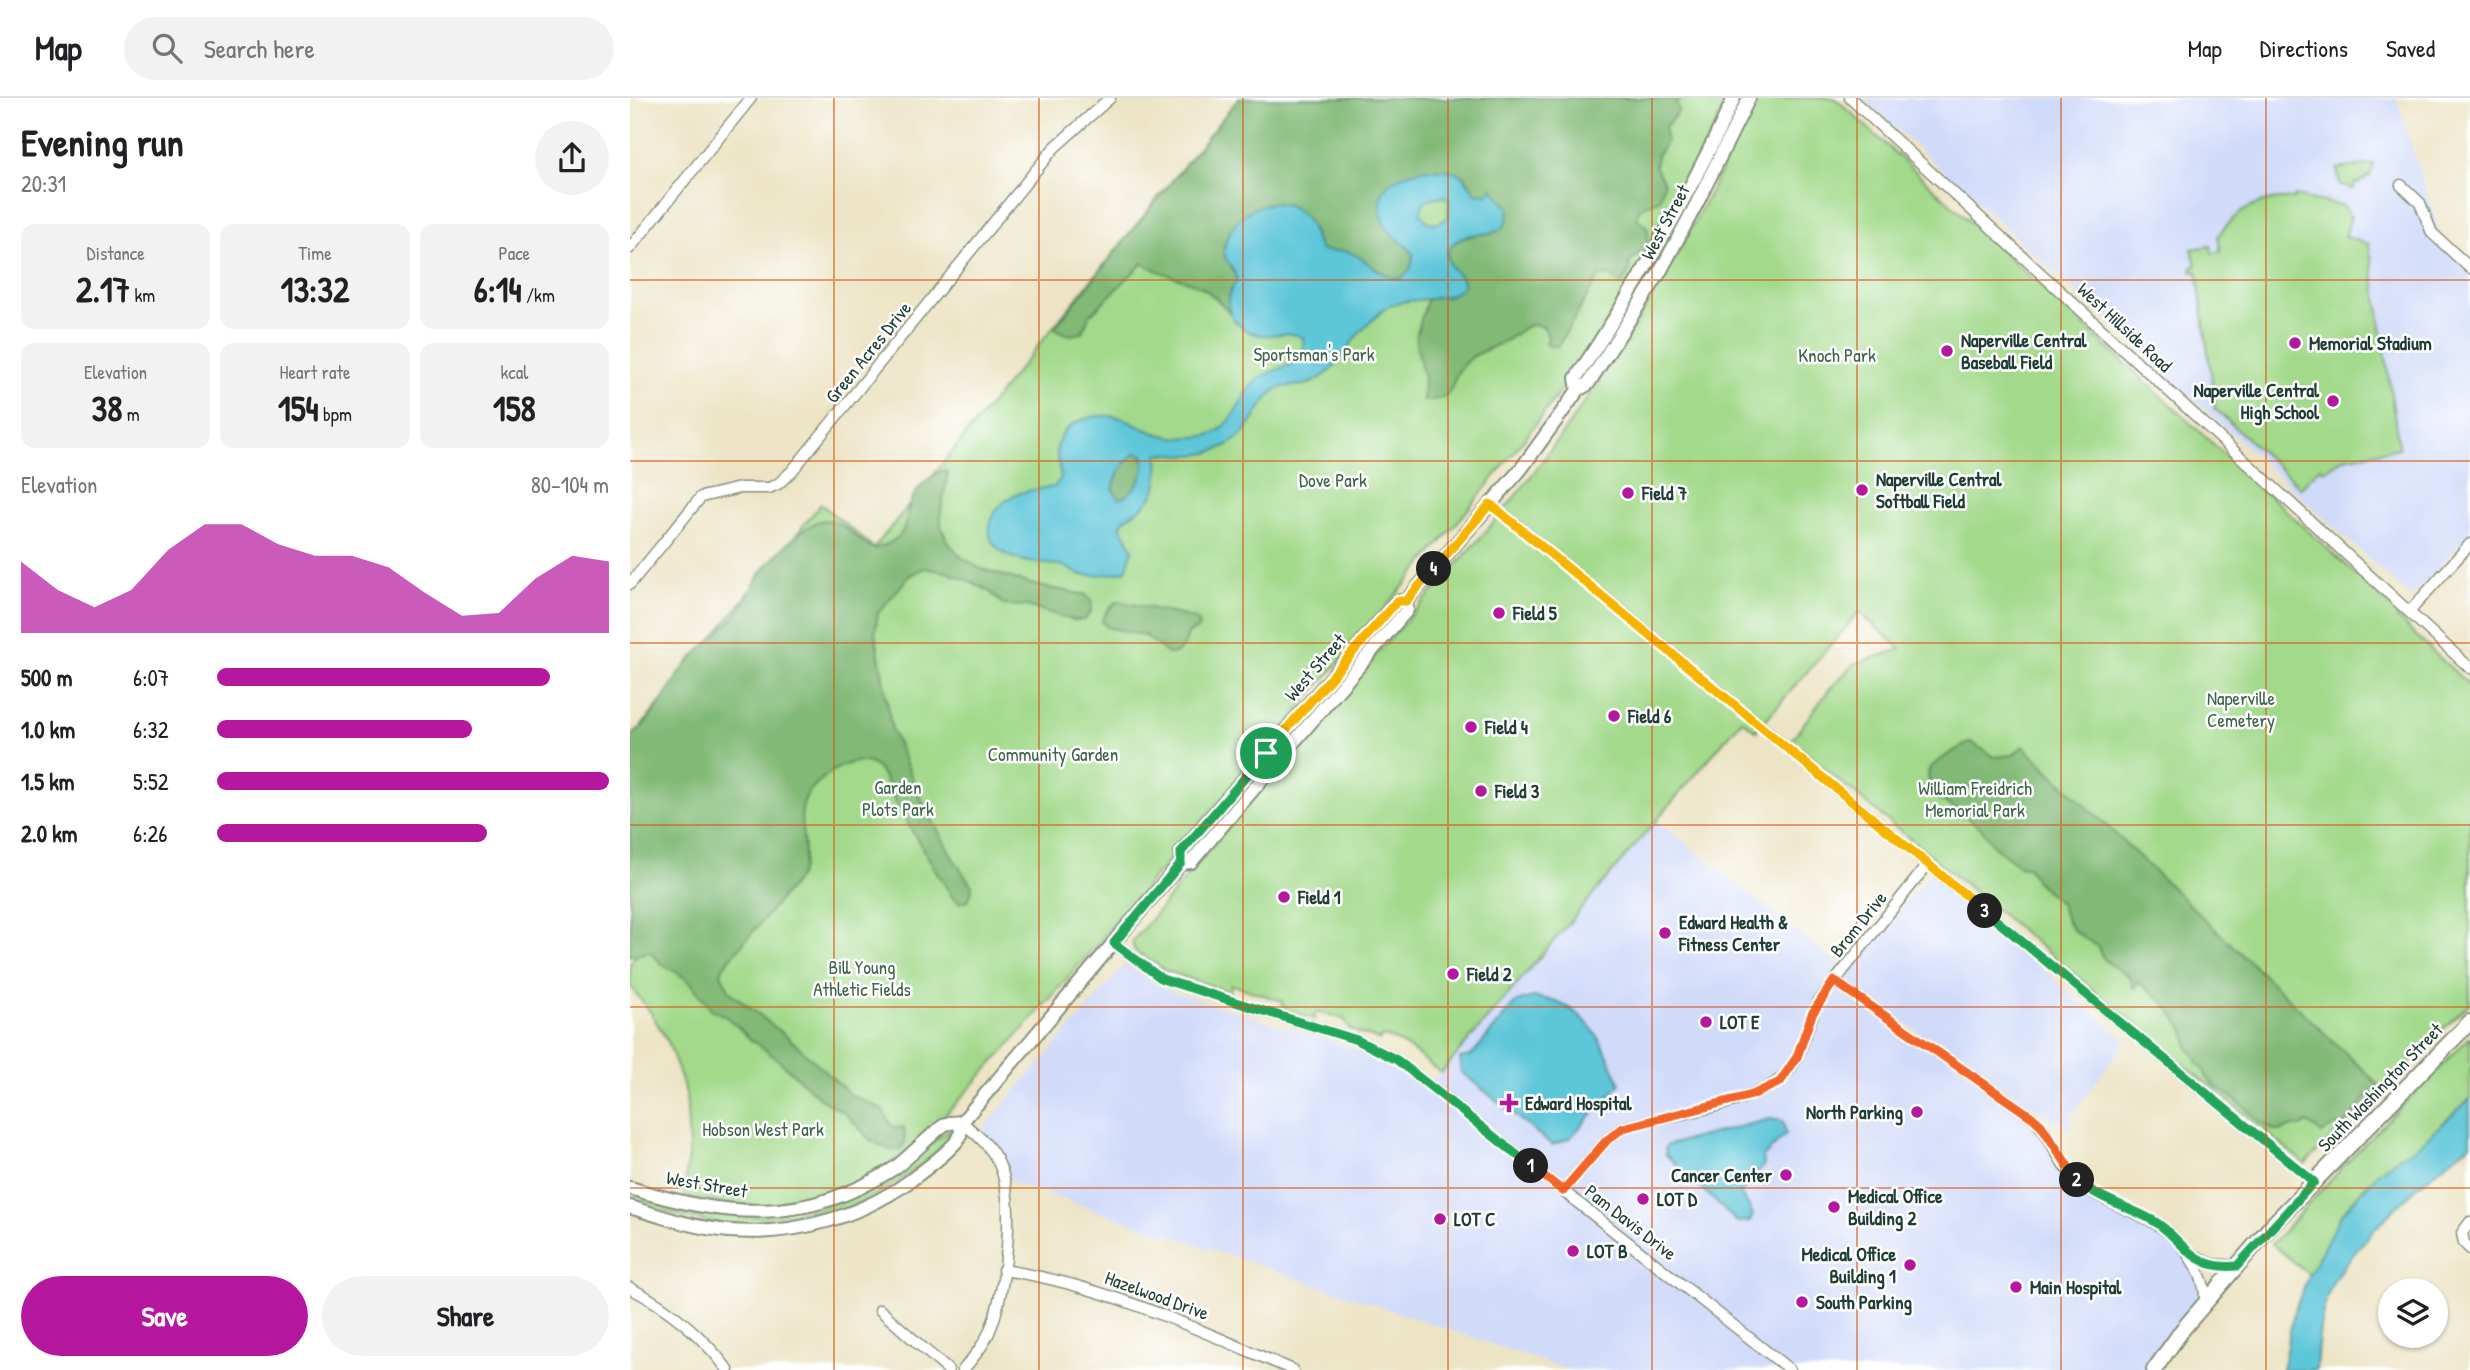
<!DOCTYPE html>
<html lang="en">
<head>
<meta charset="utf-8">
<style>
  :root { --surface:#fff; --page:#f2f2f2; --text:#202124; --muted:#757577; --line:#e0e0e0; --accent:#b5179e }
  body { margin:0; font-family:"Patrick Hand",sans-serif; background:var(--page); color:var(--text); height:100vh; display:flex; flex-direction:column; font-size:26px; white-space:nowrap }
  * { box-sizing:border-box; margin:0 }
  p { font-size:23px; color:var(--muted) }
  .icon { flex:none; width:38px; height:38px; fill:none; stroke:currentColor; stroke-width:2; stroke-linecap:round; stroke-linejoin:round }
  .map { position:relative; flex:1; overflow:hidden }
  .side { display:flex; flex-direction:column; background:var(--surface); width:630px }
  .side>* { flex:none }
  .controls { position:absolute; left:1748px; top:1180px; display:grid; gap:14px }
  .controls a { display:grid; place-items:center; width:70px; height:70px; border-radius:50%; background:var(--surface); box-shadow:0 2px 5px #0004; font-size:35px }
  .pin { position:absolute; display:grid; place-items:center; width:60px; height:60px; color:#fff; margin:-30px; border:4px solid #fff; border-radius:50%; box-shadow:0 2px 7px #0007 }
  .km { position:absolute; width:35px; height:35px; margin:-18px; border-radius:50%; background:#222; color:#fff; font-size:19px; line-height:35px; text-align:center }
  .round { display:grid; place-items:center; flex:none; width:74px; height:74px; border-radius:37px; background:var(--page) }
  .overview { display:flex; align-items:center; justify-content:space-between; height:119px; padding:0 21px }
  h1 { font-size:38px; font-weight:700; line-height:52px }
  .metrics { display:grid; grid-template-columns:repeat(3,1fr); gap:10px; height:119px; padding:7px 21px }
  .metrics div { display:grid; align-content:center; border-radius:14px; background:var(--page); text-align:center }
  .metrics b { font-size:35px; font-weight:700 }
  .metrics small { font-size:19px; font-weight:400 }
  .metrics p { font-size:19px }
  .chart { height:196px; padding:14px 21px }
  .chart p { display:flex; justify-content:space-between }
  .chart svg { width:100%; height:126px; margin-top:7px; fill:var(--accent); opacity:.7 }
  .primary-button { display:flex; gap:14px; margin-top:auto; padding:14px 21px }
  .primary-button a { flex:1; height:80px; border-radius:42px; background:var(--accent); color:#fff; font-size:28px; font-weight:700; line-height:80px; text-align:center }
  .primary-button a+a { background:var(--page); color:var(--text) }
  ul { padding:0 21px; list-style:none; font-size:23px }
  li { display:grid; grid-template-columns:112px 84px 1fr; align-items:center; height:52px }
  li i { height:18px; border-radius:9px; background:var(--accent) }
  header { display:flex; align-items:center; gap:42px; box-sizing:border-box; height:98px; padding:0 35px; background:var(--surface); border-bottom:2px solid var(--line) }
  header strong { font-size:33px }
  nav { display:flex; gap:38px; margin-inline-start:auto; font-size:24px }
  .search { width:490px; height:63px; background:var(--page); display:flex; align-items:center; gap:18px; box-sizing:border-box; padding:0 24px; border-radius:38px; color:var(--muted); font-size:26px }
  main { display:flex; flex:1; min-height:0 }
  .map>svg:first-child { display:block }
  .built { fill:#d0daf9 }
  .green { fill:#a2d98a; stroke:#608b5f; stroke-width:2 }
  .forest { fill:#81b976; stroke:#507b55; stroke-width:2 }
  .water { fill:#5dc6d9; stroke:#3e8286; stroke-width:2; fill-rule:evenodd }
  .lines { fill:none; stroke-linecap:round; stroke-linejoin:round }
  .minor-casing { stroke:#86907c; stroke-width:13 }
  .tertiary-casing { stroke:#86907c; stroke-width:16 }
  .secondary-casing { stroke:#86907c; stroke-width:18 }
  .minor { stroke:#fff; stroke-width:10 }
  .tertiary { stroke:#fff; stroke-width:12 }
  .secondary { stroke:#fff; stroke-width:14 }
  .split-1-casing { stroke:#fff; stroke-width:14 }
  .split-2-casing { stroke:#fff; stroke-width:14 }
  .split-3-casing { stroke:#fff; stroke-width:14 }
  .split-4-casing { stroke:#fff; stroke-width:14 }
  .split-5-casing { stroke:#fff; stroke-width:14 }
  .split-1 { stroke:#22a559; stroke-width:9 }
  .split-2 { stroke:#f0652b; stroke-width:9 }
  .split-3 { stroke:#22a559; stroke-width:9 }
  .split-4 { stroke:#f5b400; stroke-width:9 }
  .split-5 { stroke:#f5b400; stroke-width:9 }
  .grid { fill:none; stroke:#d45610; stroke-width:2; stroke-opacity:0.55 }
  .poi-dot { fill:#b5179e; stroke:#fff; stroke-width:2.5 }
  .labels { text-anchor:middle; stroke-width:5; stroke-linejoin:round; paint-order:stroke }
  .street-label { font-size:19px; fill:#1f3d34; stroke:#fff }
  .poi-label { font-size:19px; font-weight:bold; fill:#1f3d34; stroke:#fff; text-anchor:start }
  .park-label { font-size:19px; fill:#40644a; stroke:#fff }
</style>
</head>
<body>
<header>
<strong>Map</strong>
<div class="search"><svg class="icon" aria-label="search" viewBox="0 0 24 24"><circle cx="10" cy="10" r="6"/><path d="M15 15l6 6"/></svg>Search here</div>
<nav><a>Map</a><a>Directions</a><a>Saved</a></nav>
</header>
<main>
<section class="side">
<div class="overview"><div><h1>Evening run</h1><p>20:31</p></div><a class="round"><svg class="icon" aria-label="share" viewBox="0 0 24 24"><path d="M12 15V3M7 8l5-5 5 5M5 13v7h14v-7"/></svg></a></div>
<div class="metrics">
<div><p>Distance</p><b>2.17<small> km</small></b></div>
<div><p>Time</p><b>13:32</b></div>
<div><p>Pace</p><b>6:14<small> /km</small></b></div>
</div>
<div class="metrics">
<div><p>Elevation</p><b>38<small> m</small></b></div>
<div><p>Heart rate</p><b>154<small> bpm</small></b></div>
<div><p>kcal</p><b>158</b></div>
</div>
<div class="chart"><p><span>Elevation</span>80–104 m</p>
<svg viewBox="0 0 160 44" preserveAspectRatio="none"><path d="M0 44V19L10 29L20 35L30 29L40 15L50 6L60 6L70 13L80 17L90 17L100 21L110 30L120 38L130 37L140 25L150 17L160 19V44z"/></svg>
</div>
<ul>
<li><b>500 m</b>6:07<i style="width:85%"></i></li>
<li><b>1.0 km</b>6:32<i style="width:65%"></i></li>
<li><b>1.5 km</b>5:52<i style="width:100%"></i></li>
<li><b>2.0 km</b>6:26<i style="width:69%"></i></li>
</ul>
<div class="primary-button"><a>Save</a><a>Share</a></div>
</section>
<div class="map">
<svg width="1840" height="1272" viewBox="0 0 1840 1272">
  <rect width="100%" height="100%" fill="#fff"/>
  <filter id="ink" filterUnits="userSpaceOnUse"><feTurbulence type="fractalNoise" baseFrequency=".0143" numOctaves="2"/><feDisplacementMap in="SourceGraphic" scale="14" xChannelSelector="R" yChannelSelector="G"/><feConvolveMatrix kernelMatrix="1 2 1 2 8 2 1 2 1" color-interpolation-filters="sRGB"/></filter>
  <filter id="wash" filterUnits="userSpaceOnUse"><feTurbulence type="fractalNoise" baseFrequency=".00686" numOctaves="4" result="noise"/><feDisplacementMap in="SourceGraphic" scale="28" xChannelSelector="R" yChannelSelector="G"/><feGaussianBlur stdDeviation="1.57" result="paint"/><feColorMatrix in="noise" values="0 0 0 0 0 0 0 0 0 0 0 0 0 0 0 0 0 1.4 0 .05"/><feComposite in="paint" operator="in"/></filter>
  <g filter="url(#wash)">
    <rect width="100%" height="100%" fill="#ece4c5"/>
    <path class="built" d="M1233 0H1766L1813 146 1840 171V434L1781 499Z
      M1027 723 1214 871 1205 882 1400 1018 1445 1082 1543 1137 1576 1194 1524 1272H939L381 1084 375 1065 353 1031 495 867 522 885 540 893 740 956 774 976 795 993Z
      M1301 774 1496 943 1441 1018V1032L1335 965 1210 881Z"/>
    <path class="green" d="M609 0H1098C1060 81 1019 162 969 237 903 336 827 426 749 517 667 614 584 710 501 806 451 864 402 923 350 979 318 1014 287 1051 246 1075 206 1098 155 1113 109 1108 91 1106 72 1102 54 1099L59 1048 56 995 39 946 21 915 0 888V865L22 839 0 642 191 406 244 450Z
      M1125 0H1205L1769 516 1767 520 1840 588V905L1675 1066 1161 643 1199 592 1224 566 1271 551 1229 514 1126 633 1112 622 811 975C797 965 766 936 750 939V942L720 932 714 921 689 914 684 917 685 921 654 911 652 903 603 887 600 888V894L536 873 505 853 502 845 505 840C584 747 662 653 742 561 797 498 857 437 908 369 994 254 1067 131 1125 0Z
      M1744 66 1740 79 1736 78 1735 82H1731L1729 86 1725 85 1723 91 1710 87 1707 71Z
      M1665 98 1714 108V111L1717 112V117L1721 118 1715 139 1739 146 1769 350 1714 360 1694 373 1690 369 1671 390 1584 310 1585 305 1567 173 1562 174V169L1566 168 1562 151 1581 148 1582 155 1591 154 1588 138C1607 111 1633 99 1664 101Z
      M1840 939V1001L1787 1049 1769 1059 1735 1088 1711 1117 1679 1177 1642 1146 1731 1049Z
      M321 1031 327 1033C264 1100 187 1136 93 1126 61 1123 30 1112 0 1103V1099C103 1123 179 1133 272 1072 289 1060 303 1040 321 1031Z"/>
    <path class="forest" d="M609 0H1052L1046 5 1049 13 1035 29 1036 44 1027 58 1025 68 1034 85 1030 101 1010 110C1005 120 1008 123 1017 129 1022 151 1012 151 999 165L1000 172 992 187 979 177 969 178 928 248H919L916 246 918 239 914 229C908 227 903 226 898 228 891 230 886 236 880 240 867 249 848 253 837 263 814 284 834 300 793 303L794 280 786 245 787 235 798 199H818L832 180C797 151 832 135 862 136L879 111 862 90 858 96H846L834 78 796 71 750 107C755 137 767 134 783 156 783 168 780 176 769 181 749 178 745 169 729 160 717 153 704 156 691 152L682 132 618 113C607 123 586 146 597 162 601 170 606 173 607 182L599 197 600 215C593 207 579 193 571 189 551 179 531 177 513 165L459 218 452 235 440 237 426 232 425 229Z
      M506 355 513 357C519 375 506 394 490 401L483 392C486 377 492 364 506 355Z
      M314 372 318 375 311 413V427L317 443 330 458 349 470 404 487 456 497 462 504 461 513 455 522H443L397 508 374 507 359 493 340 483 317 474 294 470 280 477 248 515 245 534 262 632 291 701 323 760 342 788 341 796 337 803 330 805 323 800C303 768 283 735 264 702 258 692 256 677 246 669 225 652 184 681 175 701 164 728 183 753 168 780L93 869 91 876 100 894 160 941 221 997 252 1011 261 1027 266 1030 274 1029 275 1044 270 1051 262 1053 240 1042 214 1014 192 1002 146 960 120 941 107 928 95 918 82 912 60 884 48 875 33 867 20 854 0 858V639C25 621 35 595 52 572 67 551 89 537 105 518 116 504 122 486 133 472 143 459 178 423 194 422 215 422 225 443 244 451 253 448 262 445 269 438 276 430 276 423 278 412 283 392 296 380 314 372Z
      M489 503 563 520 569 524V530L558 536 555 546 547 555 538 556 516 538 477 529 472 523C476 514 480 507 489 503Z
      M1341 644 1365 659 1383 657 1393 648 1749 987C1734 999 1727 1016 1712 1028L1706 1027 1692 1035 1677 1025 1671 1029 1662 1028 1651 1033 1644 1032 1631 1025 1612 1007 1584 987 1576 978 1574 971 1568 966 1565 957 1558 950 1556 935 1545 919 1534 905 1507 883V888L1503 890 1501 880C1488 869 1473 868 1468 849L1444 833 1437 823 1430 805 1406 783 1398 769H1391L1364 748 1351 730 1318 706 1304 699 1298 679 1299 671C1312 659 1326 651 1341 644Z"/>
    <path class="water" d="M796 71C828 73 827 69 846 96H858L862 90 879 111C877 151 840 124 821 148 818 152 816 157 818 163 821 172 830 176 834 185 823 210 772 194 752 213 744 221 733 230 726 239 713 257 703 276 681 285 670 290 656 285 645 292 634 301 628 316 620 327 606 348 579 358 555 357 546 357 537 355 528 356 529 378 530 396 510 411 504 415 498 418 492 424L491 429 503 451 496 472C487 476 458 479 449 476 442 474 437 468 429 467 412 466 394 465 377 457 346 442 361 407 387 396 399 392 412 390 424 389L431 380C430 370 425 360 427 349 432 321 469 314 492 320 497 322 502 325 506 327 526 336 542 342 563 339 570 339 578 338 584 335 608 324 610 293 631 279 649 267 677 270 673 240 661 233 654 236 641 237 618 239 593 222 599 197 600 192 605 186 607 182 606 171 594 164 594 153 597 119 640 90 670 114 682 124 683 140 691 152 701 155 710 151 719 154 738 161 746 177 769 181 780 176 783 168 783 156 776 146 762 139 756 129 753 125 752 118 751 113 745 85 773 75 796 71ZM805 99H815L819 102 818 119 807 126 797 123 790 115 794 104ZM506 355 513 357C518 375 506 394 490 401L483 392C486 377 492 364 506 355Z
      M903 899C956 904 971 941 990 986L940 1040 922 1047 830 973V960L841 958 886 904Z
      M1840 1001V1047C1798 1078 1759 1112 1726 1153 1717 1164 1707 1175 1701 1188 1691 1210 1687 1248 1686 1272H1652L1664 1214 1679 1177 1711 1117 1749 1074 1769 1059 1787 1049Z
      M1140 1021 1153 1023 1156 1036 1133 1059 1134 1067 1110 1095C1114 1104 1121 1108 1123 1117L1120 1123 1107 1124 1036 1057 1035 1051 1038 1047Z"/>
  </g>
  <g filter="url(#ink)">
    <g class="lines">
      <defs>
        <path id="minor" d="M1220 0 1840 570
          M1771 87 1790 105 1802 135 1840 170
          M0 150 121 0
          M861 406 1684 1084
          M0 486 71 399 110 390H139L148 386 162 373 424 50 480 0
          M1780 513 1840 446
          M484 845 532 881 727 942 767 962 1160 1272
          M1204 883 1402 1019C1421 1036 1427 1064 1446 1081 1484 1117 1534 1111 1563 1164 1571 1177 1576 1189 1575 1205
          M332 1024C346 1036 360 1047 368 1064 387 1102 376 1193 360 1232 354 1247 343 1260 333 1272
          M933 1093 977 1042 993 1030C1035 1016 1135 1007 1159 972 1174 952 1177 925 1189 903L1298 766
          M1840 1124 1832 1135 1834 1145 1840 1151
          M1558 1154 1581 1166 1607 1168
          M373 1172C475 1187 569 1232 663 1272
          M0 1190C39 1210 72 1237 98 1272
          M250 1212 318 1272"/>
        <path id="tertiary" d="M948 292 946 280C1006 190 1059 98 1104 0
          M551 765 561 764 777 512 776 503 891 371 948 292 958 286 1030 174 1067 105 1119 0
          M0 1090C96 1119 175 1128 263 1071 276 1063 308 1029 316 1026 321 1024 327 1025 332 1024
          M0 1109C32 1119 65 1130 99 1133 167 1138 236 1118 289 1076 301 1067 321 1052 329 1040 331 1036 331 1029 332 1024L551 765V754L767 503H776"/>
        <path id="secondary" d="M1524 1272 1553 1231 1642 1127 1840 924"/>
      </defs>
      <use href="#minor" class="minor-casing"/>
      <use href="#tertiary" class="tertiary-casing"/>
      <use href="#secondary" class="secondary-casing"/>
      <use href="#minor" class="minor"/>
      <use href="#tertiary" class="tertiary"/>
      <use href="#secondary" class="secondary"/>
    </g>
  </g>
  <g class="lines" filter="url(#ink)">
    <defs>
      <path id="split-1" d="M636 655 551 754V765L484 845 532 881 727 942 767 962 901 1068"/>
      <path id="split-2" d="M901 1068 933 1093 977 1042 993 1030 1122 997 1150 984 1167 959 1182 916 1204 883 1402 1019 1411 1027 1447 1082"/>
      <path id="split-3" d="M1355 813 1684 1084 1607 1168C1596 1169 1586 1169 1575 1164 1554 1155 1543 1134 1524 1123 1498 1108 1470 1102 1447 1082"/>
      <path id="split-4" d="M804 471 860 406 1355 813"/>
      <path id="split-5" d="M636 655 767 503H776L804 471"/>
    </defs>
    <use href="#split-1" class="split-1-casing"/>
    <use href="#split-2" class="split-2-casing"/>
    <use href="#split-3" class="split-3-casing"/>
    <use href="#split-4" class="split-4-casing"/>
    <use href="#split-5" class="split-5-casing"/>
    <use href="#split-1" class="split-1"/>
    <use href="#split-2" class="split-2"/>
    <use href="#split-3" class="split-3"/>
    <use href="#split-4" class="split-4"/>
    <use href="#split-5" class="split-5"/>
  </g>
  <path class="grid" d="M204 0V1272M409 0V1272M613 0V1272M818 0V1272M1022 0V1272M1227 0V1272M1431 0V1272M1636 0V1272M0 182H1840M0 363H1840M0 545H1840M0 727H1840M0 909H1840M0 1090H1840"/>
  <g class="poi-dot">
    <circle cx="1665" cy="245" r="7"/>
    <circle cx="1317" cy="253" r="7"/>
    <circle cx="1703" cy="303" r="7"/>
    <circle cx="1232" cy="392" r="7"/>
    <circle cx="998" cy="395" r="7"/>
    <circle cx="869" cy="515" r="7"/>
    <circle cx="984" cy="618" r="7"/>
    <circle cx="841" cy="629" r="7"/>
    <circle cx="851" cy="693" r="7"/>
    <circle cx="654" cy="799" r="7"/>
    <circle cx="1035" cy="835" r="7"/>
    <circle cx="823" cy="876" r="7"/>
    <circle cx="1076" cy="924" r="7"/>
    <path d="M875.5 994.5h7v7h7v7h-7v7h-7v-7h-7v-7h7z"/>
    <circle cx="1287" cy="1014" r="7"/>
    <circle cx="1156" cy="1077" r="7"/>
    <circle cx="1013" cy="1101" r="7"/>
    <circle cx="1204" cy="1109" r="7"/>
    <circle cx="810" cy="1121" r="7"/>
    <circle cx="943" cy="1153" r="7"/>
    <circle cx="1280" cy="1167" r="7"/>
    <circle cx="1386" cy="1189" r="7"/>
    <circle cx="1172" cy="1204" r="7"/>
  </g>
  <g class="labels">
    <g class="street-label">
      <text transform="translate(1035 124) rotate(-62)" y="7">West Street</text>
      <text transform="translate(1495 229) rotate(43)" y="7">West Hillside Road</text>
      <text transform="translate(238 254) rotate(-51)" y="7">Green Acres Drive</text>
      <text transform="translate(685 569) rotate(-49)" y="7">West Street</text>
      <text transform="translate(1228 826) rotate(-51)" y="7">Brom Drive</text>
      <text transform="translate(1750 989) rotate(-46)" y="7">South Washington Street</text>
      <text transform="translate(77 1086) rotate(10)" y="7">West Street</text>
      <text transform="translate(1001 1124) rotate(38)" y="7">Pam Davis Drive</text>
      <text transform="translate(527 1197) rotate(20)" y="7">Hazelwood Drive</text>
    </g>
    <g class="poi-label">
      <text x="1331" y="249">Naperville Central<tspan x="1331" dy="22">Baseball Field</tspan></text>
      <text x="1679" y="252">Memorial Stadium</text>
      <text x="1689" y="299" text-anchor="end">Naperville Central<tspan x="1689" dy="22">High School</tspan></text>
      <text x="1246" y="388">Naperville Central<tspan x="1246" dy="22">Softball Field</tspan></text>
      <text x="1012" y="402">Field 7</text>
      <text x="883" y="522">Field 5</text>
      <text x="998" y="625">Field 6</text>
      <text x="855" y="636">Field 4</text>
      <text x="865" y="700">Field 3</text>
      <text x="668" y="806">Field 1</text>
      <text x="1049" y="831">Edward Health &amp;<tspan x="1049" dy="22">Fitness Center</tspan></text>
      <text x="837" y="883">Field 2</text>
      <text x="1090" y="931">LOT E</text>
      <text x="895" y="1012">Edward Hospital</text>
      <text x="1273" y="1021" text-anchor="end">North Parking</text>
      <text x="1142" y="1084" text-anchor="end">Cancer Center</text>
      <text x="1218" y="1105">Medical Office<tspan x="1218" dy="22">Building 2</tspan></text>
      <text x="1027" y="1108">LOT D</text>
      <text x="824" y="1128">LOT C</text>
      <text x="957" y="1160">LOT B</text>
      <text x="1266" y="1163" text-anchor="end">Medical Office<tspan x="1266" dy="22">Building 1</tspan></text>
      <text x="1400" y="1196">Main Hospital</text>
      <text x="1186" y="1211">South Parking</text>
    </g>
    <g class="park-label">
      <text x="684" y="263">Sportsman's Park</text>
      <text x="1207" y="264">Knoch Park</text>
      <text x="703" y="389">Dove Park</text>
      <text x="1611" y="607">Naperville<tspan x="1611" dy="22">Cemetery</tspan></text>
      <text x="423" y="663">Community Garden</text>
      <text x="268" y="696">Garden<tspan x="268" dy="22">Plots Park</tspan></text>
      <text x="1345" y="697">William Freidrich<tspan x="1345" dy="22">Memorial Park</tspan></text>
      <text x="232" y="876">Bill Young<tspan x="232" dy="22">Athletic Fields</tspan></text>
      <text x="133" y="1038">Hobson West Park</text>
    </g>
  </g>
</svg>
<div class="controls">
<a><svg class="icon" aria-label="layers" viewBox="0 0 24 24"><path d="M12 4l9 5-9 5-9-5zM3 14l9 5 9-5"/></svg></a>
</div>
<div class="pin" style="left:636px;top:655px;background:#1e9e55"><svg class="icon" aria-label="arrive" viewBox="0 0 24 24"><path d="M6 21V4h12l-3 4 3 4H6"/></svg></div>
<b class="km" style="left:901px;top:1068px">1</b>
<b class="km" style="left:1447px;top:1082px">2</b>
<b class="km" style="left:1355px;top:813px">3</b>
<b class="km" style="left:804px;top:471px">4</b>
</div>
</main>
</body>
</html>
